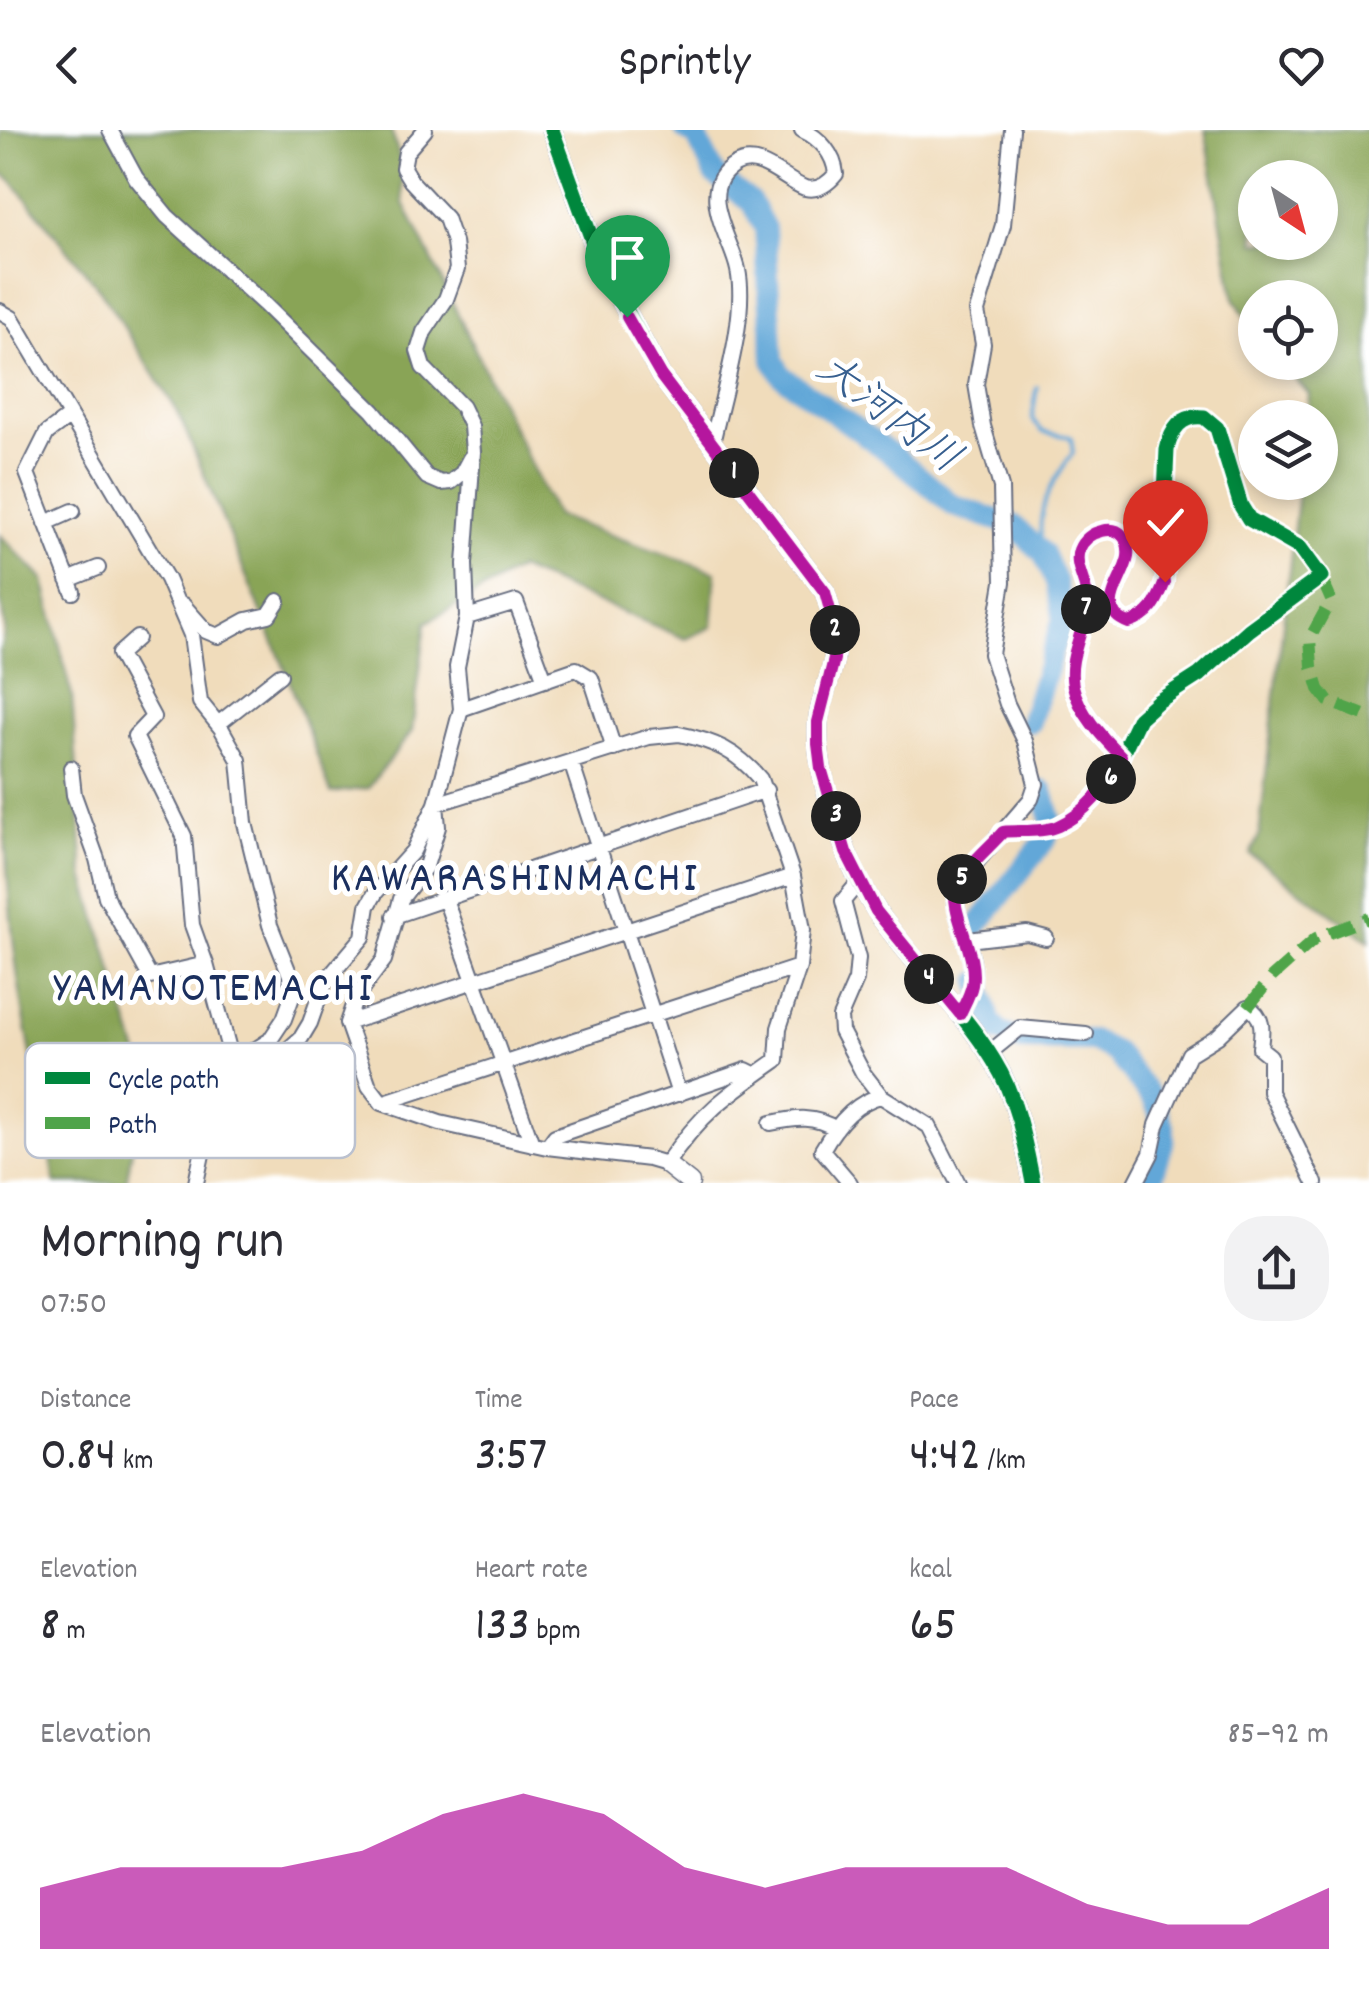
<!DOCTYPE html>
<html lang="en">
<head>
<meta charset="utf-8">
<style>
  :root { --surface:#fff; --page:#f2f2f3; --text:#2b2b33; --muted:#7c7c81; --accent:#b5179e }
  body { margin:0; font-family:Dekko,"Klee One",sans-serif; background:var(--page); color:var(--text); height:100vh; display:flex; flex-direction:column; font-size:38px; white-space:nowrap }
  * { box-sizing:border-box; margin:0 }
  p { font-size:32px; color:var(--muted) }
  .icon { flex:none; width:55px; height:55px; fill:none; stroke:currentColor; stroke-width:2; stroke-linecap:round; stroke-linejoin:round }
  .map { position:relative; height:1053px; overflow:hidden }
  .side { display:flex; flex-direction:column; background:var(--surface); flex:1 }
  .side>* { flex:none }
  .needle { width:65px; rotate:144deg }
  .controls { position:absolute; left:1238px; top:30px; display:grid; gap:20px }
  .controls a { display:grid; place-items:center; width:100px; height:100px; border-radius:50%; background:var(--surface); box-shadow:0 5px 15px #0003; font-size:50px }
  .pin { position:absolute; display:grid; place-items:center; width:85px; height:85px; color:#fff; margin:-102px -42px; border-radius:50% 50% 50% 0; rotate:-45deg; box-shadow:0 0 10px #0007 }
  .pin .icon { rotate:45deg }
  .km { position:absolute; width:50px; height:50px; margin:-25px; border-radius:50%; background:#222; color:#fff; font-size:28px; line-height:50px; text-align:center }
  .round { display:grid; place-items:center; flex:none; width:105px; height:105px; border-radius:40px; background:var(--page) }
  .summary { display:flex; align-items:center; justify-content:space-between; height:170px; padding:0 40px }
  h1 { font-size:55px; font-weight:600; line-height:75px }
  .figures { display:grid; grid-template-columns:repeat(3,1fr); gap:15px; height:170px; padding:10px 40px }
  .figures div { display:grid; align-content:center }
  .figures b { font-size:50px; font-weight:600 }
  .figures small { font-size:28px; font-weight:400 }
  .figures p { font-size:28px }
  .chart { height:280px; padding:20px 40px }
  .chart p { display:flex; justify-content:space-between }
  .chart svg { width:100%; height:180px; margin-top:10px; fill:var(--accent); opacity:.7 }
  header { display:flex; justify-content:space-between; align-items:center; height:130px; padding:0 40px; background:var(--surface); font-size:45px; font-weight:600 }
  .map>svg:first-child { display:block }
  .forest { fill:#89a457; stroke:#526a5a; stroke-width:2.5; fill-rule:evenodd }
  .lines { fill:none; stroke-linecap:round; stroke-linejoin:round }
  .stream { stroke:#62a7d8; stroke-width:4 }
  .river { stroke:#62a7d8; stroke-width:22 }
  .minor-casing { stroke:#666c7f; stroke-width:18 }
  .tertiary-casing { stroke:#666c7f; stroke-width:21 }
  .minor { stroke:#fff; stroke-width:14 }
  .tertiary { stroke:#fff; stroke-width:18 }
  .quiet { stroke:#4fa44a; stroke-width:12; stroke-dasharray:25 12; stroke-linecap:butt }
  .cycleway-casing { stroke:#fff; stroke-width:21 }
  .cycleway { stroke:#00873e; stroke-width:15 }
  .route-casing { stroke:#fff; stroke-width:20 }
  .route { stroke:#b5179e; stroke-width:12 }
  .labels { text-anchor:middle; stroke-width:10; stroke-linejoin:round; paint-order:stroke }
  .water-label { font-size:42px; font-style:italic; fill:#375f8f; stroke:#fff }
  .quarter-label { font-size:45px; letter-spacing:2.5px; fill:#1b2f5e; stroke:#fff }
  .key { fill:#fff; stroke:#bbc1cf; stroke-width:2.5 }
  .key-label { font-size:28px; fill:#1b2f5e }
</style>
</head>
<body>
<header><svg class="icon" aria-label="back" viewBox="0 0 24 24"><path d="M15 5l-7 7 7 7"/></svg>Sprintly<svg class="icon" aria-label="heart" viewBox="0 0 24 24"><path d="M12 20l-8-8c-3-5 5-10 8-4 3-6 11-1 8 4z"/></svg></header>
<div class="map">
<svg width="1369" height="1053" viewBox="0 0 1369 1053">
  <rect width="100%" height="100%" fill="#fff"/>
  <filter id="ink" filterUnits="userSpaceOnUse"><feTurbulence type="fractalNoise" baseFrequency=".01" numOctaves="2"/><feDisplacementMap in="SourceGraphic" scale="20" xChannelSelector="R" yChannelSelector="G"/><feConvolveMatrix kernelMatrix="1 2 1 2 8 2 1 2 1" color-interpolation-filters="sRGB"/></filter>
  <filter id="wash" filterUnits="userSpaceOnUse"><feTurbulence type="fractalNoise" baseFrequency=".0048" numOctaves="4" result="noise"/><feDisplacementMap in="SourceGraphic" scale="40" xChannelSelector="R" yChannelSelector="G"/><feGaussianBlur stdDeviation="2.25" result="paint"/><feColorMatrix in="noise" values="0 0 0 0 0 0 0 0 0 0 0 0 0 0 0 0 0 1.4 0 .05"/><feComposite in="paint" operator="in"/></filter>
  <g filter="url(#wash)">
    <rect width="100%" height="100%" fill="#f0dcbb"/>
    <path class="forest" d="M0 0H391L400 28 404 73 556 386 716 442 712 497 686 509 519 439 426 493 412 601 368 658 331 663 286 542 178 282 101 161 11 50 0 42Z
      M1205 0H1369V811L1250 724 1259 706 1299 353 1320 352V288L1307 287 1309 264 1281 233 1320 232V168H1255V203L1234 168ZM1255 48H1320V112H1255Z
      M0 405 44 450 72 566 84 746 138 924 142 965 126 1053H55C44 980 25 907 16 834 3 729 0 626 0 520L5 500 0 466Z"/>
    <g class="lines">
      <path class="stream" d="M1037 257 1032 289 1043 302 1071 307 1073 323C1049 355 1034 383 1043 423"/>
      <path class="river" d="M685 0 696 6 715 45 751 72 765 98 773 230 782 246 896 327 954 376 1013 395 1043 423 1056 452 1063 489 1030 592
        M975 798 1046 709 1051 690 1043 661
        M980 852 990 891 999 902 1021 910 1093 911 1115 922 1154 970 1164 998V1010L1151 1053"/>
    </g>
  </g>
  <g filter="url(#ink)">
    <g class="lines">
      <defs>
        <path id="minor" d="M110 0 136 48 167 86 264 174 373 281 427 347 441 353 451 352 462 343 470 328
          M425 0 406 22 403 38 411 51 446 88 454 112 457 139 446 169 424 202 418 221 423 237 462 277 471 296 473 322 465 434 467 487 457 537 461 579
          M0 181 12 188 167 449 191 505 200 572 221 598 239 630 245 693 270 795 290 845 292 867 284 889 270 910 233 934 215 962 196 1053
          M70 286 47 303 27 343 73 462
          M712 314C722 266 748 187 738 140 732 109 694 59 735 35 760 21 783 50 805 58 818 61 828 54 836 44 834 24 820 8 802 0
          M46 393 73 381
          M68 450 98 438
          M183 475 206 501 218 506 247 490 269 485 278 471
          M467 487 516 472 545 550
          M137 508 119 524 153 587 135 606 184 706 192 795 206 834
          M218 594 280 545
          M679 604C714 611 737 621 760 649L793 746 803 800 799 837 779 898 777 930C727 965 701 983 666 1034L649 1029 547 1017 440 993 382 973 369 956 347 893 356 867 384 830 401 769 426 736 438 697 436 674 649 607Z
          M571 632 679 964
          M71 638 74 665 97 729 106 767 150 847 206 834 233 934
          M1003 702C1019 700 1043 703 1058 696 1088 682 1108 655 1121 626 1103 607 1079 583 1073 556 1067 527 1085 501 1087 473 1089 455 1073 437 1079 420 1083 410 1092 403 1102 401 1120 396 1130 409 1128 427 1124 451 1094 479 1129 493 1176 477 1166 422 1165 383 1165 362 1166 341 1167 320 1171 300 1181 284 1204 287L1217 298 1241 376 1249 389 1300 418 1321 447 1249 500 1199 545 1157 572 1139 588 1121 626
          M859 752 843 771 858 828 856 850 840 887 841 901 863 943 881 966 929 996 958 1053
          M445 769 532 1014
          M394 786 766 660
          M968 810 1027 803 1046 808
          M960 884C964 875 970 864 972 854 979 818 946 785 959 752L1031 669 1036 654 1025 611 1007 574 991 524 1003 452 1001 357 983 296 976 254 983 214 977 181 1003 95 1012 0
          M347 893 793 746
          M989 923 1020 898 1086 904
          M215 962H230L245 957 301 908 310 893 324 853 363 807 368 776 376 762 413 721 436 674 461 579 576 539 591 548 614 619
          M382 973 799 837
          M771 993C796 988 814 985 836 999
          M547 1017 555 1006 746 940 756 945
          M850 1053 822 1020C835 997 855 972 881 966
          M1136 1053 1151 1024 1157 995 1189 924 1218 906 1248 877C1265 887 1262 901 1260 918L1270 926V962L1315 1053"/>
        <path id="tertiary" d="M552 0 599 129 661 246 825 462C832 484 837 505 834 529 830 551 819 573 818 595 816 637 832 682 846 721 875 804 949 857 994 931 1016 966 1025 1012 1033 1053
          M666 1034 690 1053"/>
      </defs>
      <use href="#minor" class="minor-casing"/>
      <use href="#tertiary" class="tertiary-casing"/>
      <use href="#minor" class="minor"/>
      <use href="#tertiary" class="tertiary"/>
      <path class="quiet" d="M1321 447 1331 470 1310 508 1312 536 1319 559 1328 571 1369 587
        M1248 877 1272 847 1316 808 1369 788"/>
      <defs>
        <path id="cycleway" d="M552 0 599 129 661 246 825 462C832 484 837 505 834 529 830 551 819 573 818 595 816 637 832 682 846 721 875 804 949 857 994 931 1016 966 1025 1012 1033 1053
          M1003 702C1019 700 1043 703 1058 696 1088 682 1108 655 1121 626 1103 607 1079 583 1073 556 1067 527 1085 501 1087 473 1089 455 1073 437 1079 420 1083 410 1092 403 1102 401 1120 396 1130 409 1128 427 1124 451 1094 479 1129 493 1176 477 1166 422 1165 383 1165 362 1166 341 1167 320 1171 300 1181 284 1204 287L1217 298 1241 376 1249 389 1300 418 1321 447 1249 500 1199 545 1157 572 1139 588 1121 626"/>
      </defs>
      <use href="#cycleway" class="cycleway-casing"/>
      <use href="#cycleway" class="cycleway"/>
    </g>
  </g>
  <g class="lines" filter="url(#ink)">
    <defs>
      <path id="route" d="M627 187 661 246 825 462 835 498 834 529 818 592V614L821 638 846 722 876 781 960 884C964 875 970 865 972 855 979 824 947 779 957 756 966 736 989 718 1003 702 1019 700 1043 703 1058 696 1088 682 1108 655 1121 626 1102 607 1079 583 1073 556 1067 527 1085 501 1087 473 1089 455 1073 437 1079 420 1083 410 1092 403 1102 401 1120 396 1130 409 1128 427 1124 450 1093 480 1129 493 1151 486 1157 472 1165 452"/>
    </defs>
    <use href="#route" class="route-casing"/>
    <use href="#route" class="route"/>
  </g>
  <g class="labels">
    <g class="water-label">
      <text transform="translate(891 281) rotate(37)" y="15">大河内川</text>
    </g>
    <g class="quarter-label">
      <text x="515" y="760">KAWARASHINMACHI</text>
      <text x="214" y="870">YAMANOTEMACHI</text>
    </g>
  </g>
  <rect x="25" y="913" width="330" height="115" rx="15" class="key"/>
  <rect x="45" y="942" width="45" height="12" fill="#00873e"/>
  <rect x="45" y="987" width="45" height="12" fill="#4fa44a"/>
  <g class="key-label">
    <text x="108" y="958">Cycle path</text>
    <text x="108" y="1003">Path</text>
  </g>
</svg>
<div class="controls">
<a><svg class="needle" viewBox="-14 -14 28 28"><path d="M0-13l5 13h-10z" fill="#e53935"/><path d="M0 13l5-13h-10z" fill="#7c7c81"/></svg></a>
<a><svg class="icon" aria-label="locate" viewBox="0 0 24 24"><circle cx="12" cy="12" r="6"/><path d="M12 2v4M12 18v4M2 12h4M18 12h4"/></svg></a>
<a><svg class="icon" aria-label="layers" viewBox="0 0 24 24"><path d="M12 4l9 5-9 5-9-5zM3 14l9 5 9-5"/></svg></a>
</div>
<div class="pin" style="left:627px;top:187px;background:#1e9e55"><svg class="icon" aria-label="arrive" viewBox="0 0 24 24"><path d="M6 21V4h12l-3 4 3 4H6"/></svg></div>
<div class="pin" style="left:1165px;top:452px;background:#d93025"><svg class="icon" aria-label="check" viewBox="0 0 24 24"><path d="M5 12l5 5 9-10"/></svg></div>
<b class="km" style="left:734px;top:343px">1</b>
<b class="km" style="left:835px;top:500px">2</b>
<b class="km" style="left:836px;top:686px">3</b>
<b class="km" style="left:929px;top:849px">4</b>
<b class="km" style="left:962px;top:749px">5</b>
<b class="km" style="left:1111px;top:649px">6</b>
<b class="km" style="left:1086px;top:479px">7</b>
</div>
<section class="side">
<div class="summary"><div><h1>Morning run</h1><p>07:50</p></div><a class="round"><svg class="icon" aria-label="share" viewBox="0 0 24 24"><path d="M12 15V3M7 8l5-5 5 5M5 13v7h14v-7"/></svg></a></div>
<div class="figures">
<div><p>Distance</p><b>0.84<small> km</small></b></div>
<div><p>Time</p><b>3:57</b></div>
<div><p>Pace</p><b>4:42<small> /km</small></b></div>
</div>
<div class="figures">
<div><p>Elevation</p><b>8<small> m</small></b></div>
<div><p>Heart rate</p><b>133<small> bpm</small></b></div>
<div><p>kcal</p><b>65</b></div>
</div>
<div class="chart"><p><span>Elevation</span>85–92 m</p>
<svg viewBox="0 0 160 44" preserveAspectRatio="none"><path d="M0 44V29L10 24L20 24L30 24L40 20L50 11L60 6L70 11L80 24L90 29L100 24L110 24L120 24L130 33L140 38L150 38L160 29V44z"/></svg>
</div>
</section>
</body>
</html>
